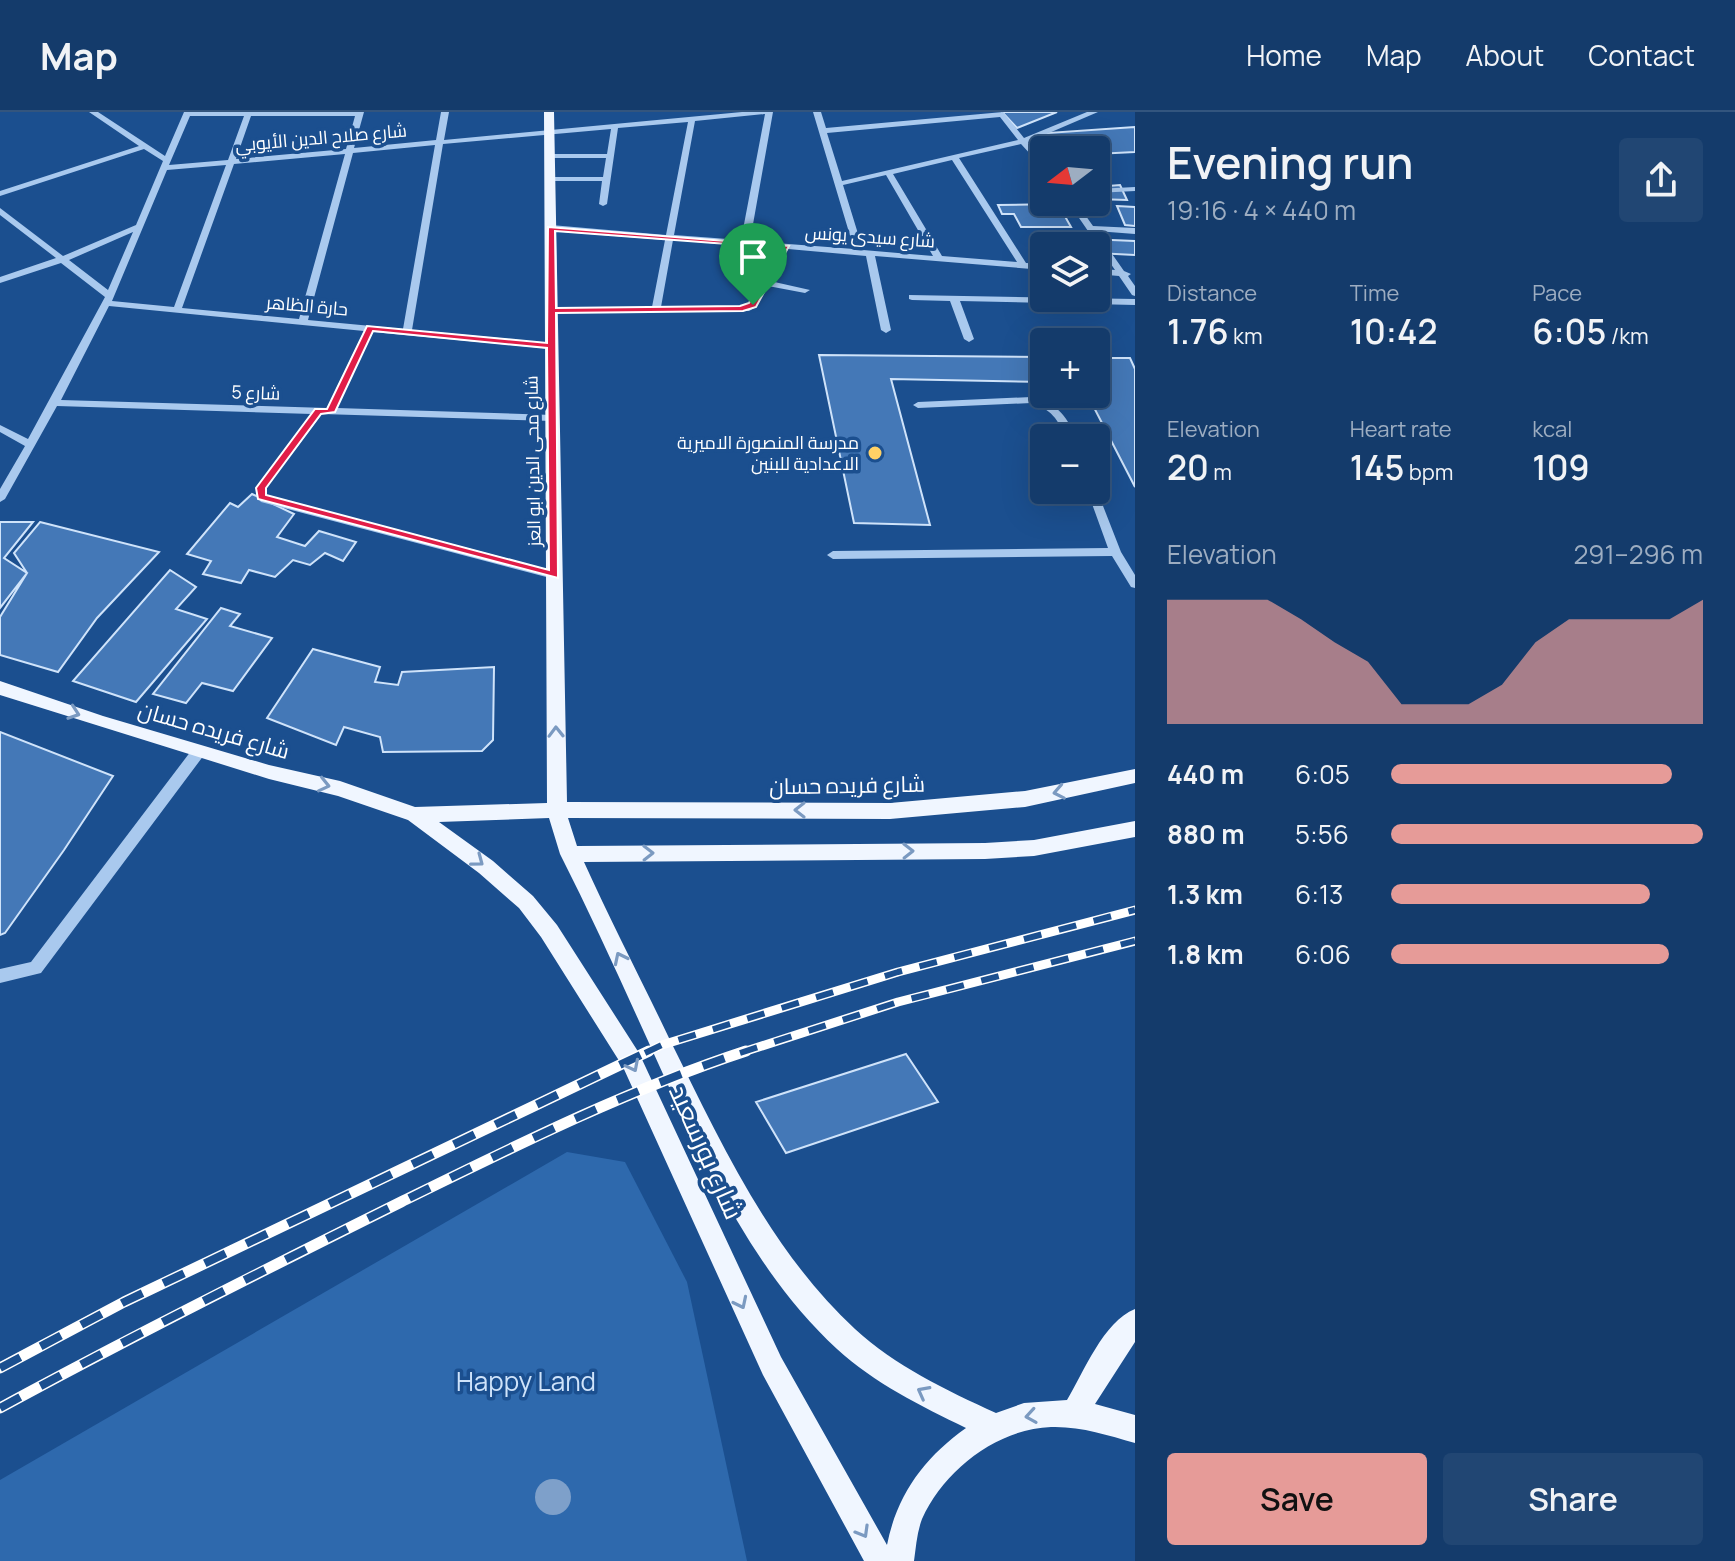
<!DOCTYPE html>
<html lang="en">
<head>
<meta charset="utf-8">
<style>
  :root { --surface:#143b6b; --page:#214673; --text:#f1f3f6; --muted:#9dadc1; --line:#33557e; --accent:#e69b98 }
  body { margin:0; font-family:Manrope,Cairo,sans-serif; background:var(--page); color:var(--text); height:100vh; display:flex; flex-direction:column; font-size:30px; white-space:nowrap }
  * { box-sizing:border-box; margin:0 }
  p { font-size:26px; color:var(--muted) }
  .icon { flex:none; width:44px; height:44px; fill:none; stroke:currentColor; stroke-width:2; stroke-linecap:round; stroke-linejoin:round }
  .map { position:relative; flex:1; overflow:hidden }
  .details { display:flex; flex-direction:column; background:var(--surface); width:600px }
  .details>* { flex:none }
  .needle { width:52px; rotate:254deg }
  .controls { position:absolute; left:1030px; top:24px; display:grid; gap:16px }
  .controls a { display:grid; place-items:center; width:80px; height:80px; border-radius:8px; background:var(--surface); box-shadow:0 8px 32px #0002,0 0 0 2px var(--line); font-size:40px }
  .pin { position:absolute; display:grid; place-items:center; width:68px; height:68px; color:#fff; margin:-82px -34px; border-radius:50% 50% 50% 0; rotate:-45deg; box-shadow:0 0 8px #0007 }
  .pin .icon { rotate:45deg }
  .round { display:grid; place-items:center; flex:none; width:84px; height:84px; border-radius:8px; background:var(--page) }
  .summary { display:flex; align-items:center; justify-content:space-between; height:136px; padding:0 32px }
  h1 { font-size:44px; font-weight:600; line-height:60px }
  .stats { display:grid; grid-template-columns:repeat(3,1fr); gap:12px; height:136px; padding:8px 32px }
  .stats div { display:grid; align-content:center }
  .stats b { font-size:34px; font-weight:600 }
  .stats small { font-size:22px; font-weight:400 }
  .stats p { font-size:22px }
  .chart { height:224px; padding:16px 32px }
  .chart p { display:flex; justify-content:space-between }
  .chart svg { width:100%; height:144px; margin-top:8px; fill:var(--accent); opacity:.7 }
  .action { display:flex; gap:16px; margin-top:auto; padding:16px 32px }
  .action a { flex:1; height:92px; border-radius:8px; background:var(--accent); color:#111; font-size:32px; font-weight:600; line-height:92px; text-align:center }
  .action a+a { background:var(--page); color:var(--text) }
  ul { padding:0 32px; list-style:none; font-size:26px }
  li { display:grid; grid-template-columns:128px 96px 1fr; align-items:center; height:60px }
  li i { height:20px; border-radius:10px; background:var(--accent) }
  header { display:flex; align-items:center; gap:48px; box-sizing:border-box; height:112px; padding:0 40px; background:var(--surface); border-bottom:2px solid var(--line) }
  header strong { font-size:38px }
  nav { display:flex; gap:44px; margin-inline-start:auto; font-size:28px }
  main { display:flex; flex:1; min-height:0 }
  .map>svg:first-child { display:block }
  .green { fill:#2e69ad }
  .building { fill:#4478b7; stroke:#cfe3fa; stroke-width:2 }
  .lines { fill:none; stroke-linecap:round; stroke-linejoin:round }
  .minor { fill:#a9c9ee; fill-rule:evenodd }
  .major { fill:#f0f6ff; fill-rule:evenodd }
  .rail-far1-casing { stroke:#fff; stroke-width:9 }
  .rail-casing { stroke:#fff; stroke-width:11 }
  .rail-far1 { stroke:#1b4f8f; stroke-width:6; stroke-dasharray:18; stroke-linecap:butt }
  .rail { stroke:#1b4f8f; stroke-width:8; stroke-dasharray:23; stroke-linecap:butt }
  .tree { fill:#7ea0ca }
  .oneway { stroke:#7b9ac1 }
  .route { fill:#e11d48; stroke:#fff; stroke-width:2; fill-rule:evenodd }
  .poi-dot { fill:#ffd166; stroke:#1b4f8f; stroke-width:3 }
  .labels { text-anchor:middle; stroke-width:7; stroke-linejoin:round; paint-order:stroke }
  .far-street-label { font-size:18px; fill:#fff; stroke:#1b4f8f }
  .far-poi-label { font-size:18px; fill:#fff; stroke:#1b4f8f; text-anchor:end }
  .street-label { font-size:22px; fill:#fff; stroke:#1b4f8f }
  .near-street-label { font-size:26px; fill:#fff; stroke:#1b4f8f }
  .near-park-label { font-size:26px; fill:#cfe3fa; stroke:#1b4f8f }
</style>
</head>
<body>
<header>
<strong>Map</strong>
<nav><a>Home</a><a>Map</a><a>About</a><a>Contact</a></nav>
</header>
<main>
<div class="map">
<svg width="1135" height="1449" viewBox="0 0 1135 1449">
  <rect width="100%" height="100%" fill="#1b4f8f"/>
  <path class="green" d="M567 1040 625 1050 687 1170 747 1449H0V1368Z"/>
  <path class="building" d="M1002 0H1057L1017 16Z
    M1135 15V40L1096 42V38H1063L1047 21Z
    M1120 73 1127 88 1096 87V75Z
    M1058 92 1071 115H1021L1014 102H1002L998 93Z
    M1117 94 1135 95V114L1125 113Z
    M1088 127 1135 129V143L1096 141V134H1091Z
    M819 243 1044 245V270L891 267 930 413 854 411Z
    M1096 246H1130L1135 257V375L1087 282H1096Z
    M252 382 294 402 277 425 305 434 319 419 356 430 343 449 325 441 310 453 293 448 275 465 249 458 241 471 203 462 211 449 187 442 230 391 238 395Z
    M0 410H33L4 446 27 461 0 496Z
    M40 410 159 440 97 506 58 560 0 543V505L27 461 14 441Z
    M170 458 196 475 176 497 207 507 136 590 73 569Z
    M221 496 240 502 230 514 272 526 233 579 202 571 186 591 153 582Z
    M313 537 380 555 375 570 398 573 402 560 494 555 493 628 482 639 383 640 380 625 344 615 336 633 267 606Z
    M0 620 113 664 64 738 5 821 0 823Z
    M906 942 938 990 786 1041 756 990Z"/>
  <g class="lines">
    <path class="minor" d="M89 0H98L165 44 184 0H364L354 36 436 28 441 0H449L444 28 742 0H773L750 129 854 137 813 0H821L826 16 1003 0 1024 26 1087 0H1098L1028 30 1044 50V57L1021 32 959 46 1026 151 1044 152V158L875 144 891 218 886 221 881 218 866 144 788 137 770 169 810 178 805 181 768 174 756 195 749 199 549 200 547 198 552 195H652L665 128 551 119 547 116 551 113 666 123 688 10 618 16 607 92 603 94 599 92 602 69H550L546 67 550 65H603L606 46H549L545 44 549 42H607L611 17 443 32 412 218 552 231 557 234 552 237 373 220 337 296 553 303 558 306 553 309 322 302 266 376V383L558 460V466L554 467 261 390 256 384V376L312 302 57 294 5 387 0 390V377L25 334 0 320V313L28 327 105 185 61 151 0 171V165L56 146 0 103V96L63 144 136 113 163 49 144 37 0 84V79L139 34ZM765 2 741 128 674 123 695 9ZM190 4H244L228 48 169 53ZM251 4H355L346 37 236 47ZM1000 5 1018 28 842 69 827 21ZM435 33 403 217 308 208 353 41ZM345 42 299 207 182 196 234 52ZM952 48 1017 150 942 144 893 62ZM226 53 174 195 112 189 167 58ZM886 63 933 144 863 138 843 73ZM133 120 108 178 69 148ZM673 128 779 137 749 191 744 194 661 195ZM109 194 364 219 327 296 61 288Z
      M1135 75V79L1096 81V77Z
      M1068 90H1076L1093 114 1135 116V122L1096 119 1124 159 1131 162 1128 164 1135 174V184L1132 183 1119 164 1096 162V156L1115 158Z
      M909 183 1135 187V193L960 189 974 227 969 230 964 227 950 189 912 188 909 187Z
      M1031 285C1056 291 1066 302 1076 326H1066C1058 307 1051 297 1031 291L918 296 913 293 918 290Z
      M1096 376 1121 440 1135 463V476L1131 475 1112 444 833 447 827 443 833 439 1108 436 1087 378H1096Z
      M199 634 204 635 206 639 204 643 41 861 0 871V857L31 850 194 635Z"/>
    <path class="major" d="M544 0H554L567 690 890 691 1025 679 1135 657V671L1025 695 890 707 568 706 577 734 985 731 1034 728 1135 709V725L1034 744 985 747 584 750C611 810 641 867 669 926 720 1029 769 1137 855 1217 895 1254 946 1278 996 1301L1024 1291 1067 1288C1084 1260 1103 1210 1135 1197V1230L1095 1292 1135 1303V1331C1107 1323 1080 1314 1051 1315 997 1317 944 1358 922 1407 917 1420 916 1435 914 1449H864L763 1263 623 955 541 825 519 796 479 761 408 708 338 684 269 667 0 583V569L103 604 269 653 340 669 415 695 547 691ZM549 706 560 742C598 817 633 896 668 973 712 1067 759 1165 837 1237 874 1271 921 1294 966 1316 925 1345 897 1382 887 1433L781 1245 639 941 557 813 533 784 493 749 439 710Z"/>
    <defs>
      <path id="rail-far1" d="M645 941 662 933 898 860 1135 798
        M740 941 898 890 1135 829"/>
      <path id="rail" d="M0 1256 124 1190 649 939
        M0 1296C132 1224 266 1157 401 1090 513 1035 627 978 746 939"/>
    </defs>
    <use href="#rail-far1" class="rail-far1-casing"/>
    <use href="#rail" class="rail-casing"/>
    <use href="#rail-far1" class="rail-far1"/>
    <use href="#rail" class="rail"/>
  </g>
  <circle class="tree" cx="553" cy="1385" r="18"/>
  <defs><path id="oneway-chevron" d="M-2-3.5L2.5 0L-2 3.5" fill="none" stroke-width="1.6" stroke-linecap="round" stroke-linejoin="round" transform="scale(2)"/></defs>
  <g class="oneway">
    <use href="#oneway-chevron" transform="translate(74 601) rotate(19)"/>
    <use href="#oneway-chevron" transform="translate(556 620) rotate(-91)"/>
    <use href="#oneway-chevron" transform="translate(324 673) rotate(13)"/>
    <use href="#oneway-chevron" transform="translate(1059 680) rotate(169)"/>
    <use href="#oneway-chevron" transform="translate(800 698) rotate(180)"/>
    <use href="#oneway-chevron" transform="translate(908 739) rotate(-1)"/>
    <use href="#oneway-chevron" transform="translate(648 741) rotate(-1)"/>
    <use href="#oneway-chevron" transform="translate(478 749) rotate(37)"/>
    <use href="#oneway-chevron" transform="translate(620 846) rotate(-116)"/>
    <use href="#oneway-chevron" transform="translate(633 954) rotate(63)"/>
    <use href="#oneway-chevron" transform="translate(741 1191) rotate(64)"/>
    <use href="#oneway-chevron" transform="translate(923 1280) rotate(-152)"/>
    <use href="#oneway-chevron" transform="translate(1031 1304) rotate(171)"/>
    <use href="#oneway-chevron" transform="translate(863 1420) rotate(60)"/>
  </g>
  <path class="route" d="M548 115 789 134 756 195 743 199 556 201 558 466 258 387 256 376 315 297H327L367 214 547 231ZM555 119 780 136 749 191 740 194 556 196ZM373 219 547 236 549 458 266 383V376L321 302 335 300Z"/>
  <circle class="poi-dot" cx="875" cy="341" r="8"/>
  <g class="labels">
    <g class="far-street-label">
      <text transform="translate(321 26) rotate(-5)" y="6">شارع صلاح الدين الأيوبي</text>
      <text transform="translate(870 125) rotate(4)" y="6">شارع سيدى يونس</text>
      <text transform="translate(307 194) rotate(5)" y="6">حارة الظاهر</text>
      <text transform="translate(256 281) rotate(2)" y="6">شارع 5</text>
      <text transform="translate(533 349) rotate(-91)" y="6">شارع محى الدين ابو العز</text>
    </g>
    <g class="far-poi-label">
      <text x="859" y="337">مدرسة المنصورة الاميرية<tspan x="859" dy="21">الاعدادية للبنين</tspan></text>
    </g>
    <g class="street-label">
      <text transform="translate(214 618) rotate(16)" y="8">شارع فريده حسان</text>
      <text transform="translate(847 673) rotate(-1)" y="8">شارع فريده حسان</text>
    </g>
    <g class="near-street-label">
      <text transform="translate(706 1040) rotate(66)" y="9">شارع بورسعيد</text>
    </g>
    <g class="near-park-label">
      <text x="526" y="1279">Happy Land</text>
    </g>
  </g>
</svg>
<div class="controls">
<a><svg class="needle" viewBox="-14 -14 28 28"><path d="M0-13l5 13h-10z" fill="#e53935"/><path d="M0 13l5-13h-10z" fill="#9dadc1"/></svg></a>
<a><svg class="icon" aria-label="layers" viewBox="0 0 24 24"><path d="M12 4l9 5-9 5-9-5zM3 14l9 5 9-5"/></svg></a>
<a>+</a>
<a>−</a>
</div>
<div class="pin" style="left:753px;top:193px;background:#1e9e55"><svg class="icon" aria-label="arrive" viewBox="0 0 24 24"><path d="M6 21V4h12l-3 4 3 4H6"/></svg></div>
</div>
<section class="details">
<div class="summary"><div><h1>Evening run</h1><p>19:16 · 4 × 440 m</p></div><a class="round"><svg class="icon" aria-label="share" viewBox="0 0 24 24"><path d="M12 15V3M7 8l5-5 5 5M5 13v7h14v-7"/></svg></a></div>
<div class="stats">
<div><p>Distance</p><b>1.76<small> km</small></b></div>
<div><p>Time</p><b>10:42</b></div>
<div><p>Pace</p><b>6:05<small> /km</small></b></div>
</div>
<div class="stats">
<div><p>Elevation</p><b>20<small> m</small></b></div>
<div><p>Heart rate</p><b>145<small> bpm</small></b></div>
<div><p>kcal</p><b>109</b></div>
</div>
<div class="chart"><p><span>Elevation</span>291–296 m</p>
<svg viewBox="0 0 160 44" preserveAspectRatio="none"><path d="M0 44V6L10 6L20 6L30 6L40 12L50 19L60 25L70 38L80 38L90 38L100 32L110 19L120 12L130 12L140 12L150 12L160 6V44z"/></svg>
</div>
<ul>
<li><b>440 m</b>6:05<i style="width:90%"></i></li>
<li><b>880 m</b>5:56<i style="width:100%"></i></li>
<li><b>1.3 km</b>6:13<i style="width:83%"></i></li>
<li><b>1.8 km</b>6:06<i style="width:89%"></i></li>
</ul>
<div class="action"><a>Save</a><a>Share</a></div>
</section>
</main>
</body>
</html>
